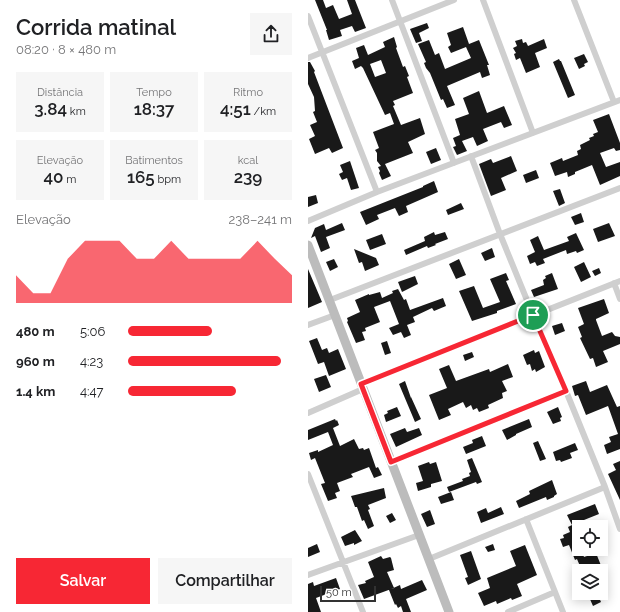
<!DOCTYPE html>
<html lang="pt">
<head>
<meta charset="utf-8">
<style>
  :root { --surface:#fff; --page:#f6f6f6; --text:#202124; --muted:#757577; --accent:#f72734 }
  body { margin:0; font-family:Raleway,sans-serif; background:var(--page); color:var(--text); height:100vh; display:flex; flex-direction:column; font-size:15px; white-space:nowrap }
  * { box-sizing:border-box; margin:0 }
  p { font-size:13px; color:var(--muted) }
  .icon { flex:none; width:22px; height:22px; fill:none; stroke:currentColor; stroke-width:2; stroke-linecap:round; stroke-linejoin:round }
  .map { position:relative; flex:1; overflow:hidden }
  .panel { display:flex; flex-direction:column; background:var(--surface); width:308px }
  .panel>* { flex:none }
  .fabs { position:absolute; left:264px; top:520px; display:grid; gap:8px }
  .fabs a { display:grid; place-items:center; width:36px; height:36px; border-radius:0px; background:var(--surface); box-shadow:0 2px 10px #0003; font-size:20px }
  .scale { position:absolute; left:12px; bottom:10px; width:56px; box-sizing:border-box; padding-left:4px; border:2px solid #323232; border-top:0; font-size:11px; line-height:14px; white-space:nowrap; color:#323232; -webkit-text-stroke:3px #fff; paint-order:stroke }
  .pin { position:absolute; display:grid; place-items:center; width:34px; height:34px; color:#fff; margin:-17px; border:2px solid #fff; border-radius:50%; box-shadow:0 1px 4px #0007 }
  .round { display:grid; place-items:center; flex:none; width:42px; height:42px; border-radius:0px; background:var(--page) }
  .headline { display:flex; align-items:center; justify-content:space-between; height:68px; padding:0 16px }
  h1 { font-size:22px; font-weight:600; line-height:30px }
  .stats { display:grid; grid-template-columns:repeat(3,1fr); gap:6px; height:68px; padding:4px 16px }
  .stats div { display:grid; align-content:center; border-radius:0px; background:var(--page); text-align:center }
  .stats b { font-size:17px; font-weight:600 }
  .stats small { font-size:11px; font-weight:400 }
  .stats p { font-size:11px }
  .chart { height:112px; padding:8px 16px }
  .chart p { display:flex; justify-content:space-between }
  .chart svg { width:100%; height:72px; margin-top:4px; fill:var(--accent); opacity:.7 }
  .primary-button { display:flex; gap:8px; margin-top:auto; padding:8px 16px }
  .primary-button a { flex:1; height:46px; border-radius:0px; background:var(--accent); color:#fff; font-size:16px; font-weight:600; line-height:46px; text-align:center }
  .primary-button a+a { background:var(--page); color:var(--text) }
  ul { padding:0 16px; list-style:none; font-size:13px }
  li { display:grid; grid-template-columns:64px 48px 1fr; align-items:center; height:30px }
  li i { height:10px; border-radius:5px; background:var(--accent) }
  main { display:flex; flex:1; min-height:0 }
  .map>svg:first-child { display:block }
  .building { fill:#191919; fill-rule:evenodd }
  .lines { fill:none; stroke-linecap:round; stroke-linejoin:round }
  .street { stroke:#cfcfcf; stroke-width:6 }
  .secondary { stroke:#bcbcbc; stroke-width:9 }
  .route-casing { stroke:#fff; stroke-width:8 }
  .route { stroke:#f72734; stroke-width:5 }
</style>
</head>
<body>
<main>
<section class="panel">
<div class="headline"><div><h1>Corrida matinal</h1><p>08:20 · 8 × 480 m</p></div><a class="round"><svg class="icon" aria-label="share" viewBox="0 0 24 24"><path d="M12 15V3M7 8l5-5 5 5M5 13v7h14v-7"/></svg></a></div>
<div class="stats">
<div><p>Distância</p><b>3.84<small> km</small></b></div>
<div><p>Tempo</p><b>18:37</b></div>
<div><p>Ritmo</p><b>4:51<small> /km</small></b></div>
</div>
<div class="stats">
<div><p>Elevação</p><b>40<small> m</small></b></div>
<div><p>Batimentos</p><b>165<small> bpm</small></b></div>
<div><p>kcal</p><b>239</b></div>
</div>
<div class="chart"><p><span>Elevação</span>238–241 m</p>
<svg viewBox="0 0 160 44" preserveAspectRatio="none"><path d="M0 44V27L10 38L20 38L30 17L40 6L50 6L60 6L70 17L80 17L90 6L100 17L110 17L120 17L130 17L140 6L150 17L160 27V44z"/></svg>
</div>
<ul>
<li><b>480 m</b>5:06<i style="width:51%"></i></li>
<li><b>960 m</b>4:23<i style="width:93%"></i></li>
<li><b>1.4 km</b>4:47<i style="width:66%"></i></li>
</ul>
<div class="primary-button"><a>Salvar</a><a>Compartilhar</a></div>
</section>
<div class="map">
<svg width="312" height="612" viewBox="0 0 312 612">
  <rect width="100%" height="100%" fill="#fff"/>
  <path class="building" d="M7 0H15L18 8 25 5 31 19 44 14 39 0H47L58 28 47 32 44 26 32 30 34 36 21 40 18 30H19Z
    M119 23 121 28 111 33 114 41 108 43 102 29Z
    M155 27 161 44 171 40 181 65H179L182 75 174 78 172 72 139 86 147 105 139 108 135 99 133 100 122 73 118 68 116 63 118 62 110 44 121 40 127 55 131 53 137 69 163 58 158 47 143 53 140 47 143 45 139 33Z
    M86 37 89 47 88 48 95 67 97 66 101 76 99 77 105 93 85 101 87 105 85 106 93 125 112 118 117 134 100 142 105 153 77 164 83 176 74 180 71 173 72 171 70 167 73 166 69 161V153L67 150 71 148 65 132 86 124 82 113 77 115 55 68 53 66 47 69 44 61 51 58 48 48 56 45 60 55 77 47 75 42ZM73 60 78 73 67 77 62 64Z
    M214 39 215 43 218 42 220 46 236 39 239 48 227 53 232 67 218 73 212 58 208 60 206 54 208 53 205 48 209 46 207 41Z
    M276 54 280 62 276 64 277 66 271 69 266 58Z
    M251 59 252 61H253L267 95 260 98 245 62Z
    M0 62H2L7 71 6 72 35 148 24 153 21 148 7 154 1 139 7 136 2 125 9 122 5 112 7 111 6 97 0 84Z
    M171 91 179 113 196 106 204 125 196 128 193 122 175 129 180 141 169 146 165 137 154 141 159 151 149 155 145 147 148 146 145 138 152 135 147 119 161 114 155 98Z
    M301 114 312 143V150L308 151 306 148 292 153 298 167 312 162V176L292 185 284 165 267 172V174L260 177 259 172 247 176 242 163 254 158 255 161 270 155 269 151 273 149 272 145 282 140 281 138 286 136 285 134 290 132 285 120Z
    M128 148 133 160 123 164 118 152Z
    M203 156 209 171 193 178 198 190 183 196 171 164 183 159 185 163Z
    M42 161 51 188 43 190 39 178 34 180 31 174 35 172 32 165Z
    M228 170 231 178 218 183 215 175Z
    M126 181 130 192 98 206 100 212 91 216 87 208 69 215 71 219 58 225 52 212 115 187V186Z
    M252 189 257 203 251 206 245 191Z
    M8 195 10 203 0 207V197Z
    M153 203 156 209 140 215 138 210Z
    M273 213 276 222 267 225 263 217Z
    M34 223 37 230 18 237 22 248 13 252 7 236 3 238 7 228 16 224 18 230Z
    M301 223 307 236 290 242 285 229Z
    M126 232 127 235 137 232 140 239 127 244 128 245 120 248 119 246 98 255 96 250 117 241 116 237Z
    M268 233 276 250 269 253 268 251 259 254 258 250 235 259 237 263 229 266 227 262 222 264 219 256 227 252 222 240 230 236 236 250 261 241 259 237Z
    M74 234 78 244 62 250 58 240Z
    M184 248 187 257 177 261 173 253Z
    M46 249 68 258 71 265 57 271 54 262 51 263Z
    M26 259 30 267 22 271 18 262Z
    M151 259 158 275 148 279 141 264Z
    M276 262 283 277 273 282 266 267Z
    M291 268 293 273 287 276 284 271Z
    M0 269 14 302 0 308Z
    M198 273 201 280 198 281 208 304 189 311V313L164 321 151 291 166 286 175 308 192 302 182 279Z
    M244 273 250 289 226 297 223 290 236 285 235 280 238 278 237 276Z
    M107 276 110 284 94 292 90 282Z
    M90 289 96 300 98 299 102 310 135 298 138 306 126 311 124 308 105 317 107 322 99 325 103 335 96 338 93 332 85 335 81 328 91 324 82 301 66 307 72 322 57 328 58 331 54 332 57 340 48 343 39 322 40 321 39 318 52 312 47 300 61 294V295L72 292 74 298 85 293 84 291Z
    M296 299 301 313 288 319V320L294 336 304 332 307 336 312 337V344L295 351 300 362 288 367 285 358 282 359 272 338 274 337 270 327 276 324 270 308Z
    M254 323 257 331 247 335 244 326Z
    M9 338 14 350 19 348 21 353 30 349 38 369 21 376 16 362 10 364 1 341Z
    M79 341 83 353 77 355 73 343Z
    M226 350 227 353 231 351 237 367 228 372 227 369 224 371 222 364 219 365 215 355Z
    M164 352 166 357 157 361 155 355Z
    M200 364 205 377 194 381 199 391 194 393 195 398 180 405 181 408 171 412 169 408 165 410 163 405 158 408 155 402 140 409 143 415 131 420 121 395 139 388 131 369 141 365 148 381 181 369 182 372Z
    M18 375 23 387 11 392 6 379Z
    M97 381 103 398V397L113 419 107 422 91 384Z
    M278 381 282 392 299 385 309 407 312 406V449L299 454 296 445 303 442 301 437 310 434 300 406 278 415 270 395 267 396 264 386Z
    M89 407 93 416 78 422 76 415 80 413 79 411Z
    M250 407 254 417 252 418 253 421 245 424 239 412Z
    M27 419 28 421 29 420 31 425 25 428 32 446 46 439 51 449 55 448 56 450 61 448 68 468 70 467 74 475 66 478 61 467 43 474 45 477 29 483 32 491 27 493 29 498 20 501 13 484 17 483 7 458 3 460 1 453 10 450V452L25 445 20 432 0 440V430Z
    M221 419 224 427 208 434V435L199 440 194 430Z
    M97 428 99 432 111 428 114 435 88 447 82 434Z
    M174 436 178 446 158 454 155 447 165 443 164 440Z
    M230 441 238 459 232 461 225 443Z
    M267 443 270 450 262 453 264 458 253 462 252 460 248 461 245 452Z
    M164 458 174 482 169 484 168 482 141 492 139 487 155 481 154 479 162 476 161 473 163 472 159 460Z
    M312 461V500L300 474 308 470 305 464Z
    M121 462 122 464 128 462 134 481 123 484V487L110 491 108 483 115 481 110 466Z
    M244 480 249 494 246 496V497L239 500 238 497 211 508 208 501 222 494 221 491Z
    M76 488 78 498 60 505 62 509 60 510 66 526 60 529 56 520 54 521 49 507H47L43 496Z
    M143 492 146 500 133 504 130 497Z
    M287 504 291 514 271 522V541L270 542 271 549H273L276 557 288 553 294 568 287 571H274L269 559 267 560 261 545 255 547 252 539 256 538 255 535 262 532 260 527 264 525 259 515Z
    M193 507 196 514 173 523 169 512 178 508 180 513Z
    M122 510 127 524 119 527 113 514Z
    M84 513 88 520 82 523 78 516Z
    M47 530 54 541 46 545V543L37 546 33 537Z
    M9 544 12 552 0 557V548Z
    M185 544 187 550 180 552 177 547Z
    M217 545 229 575 209 584 214 596 204 600 203 598 189 604 188 601 176 606 170 593 182 588 179 578 208 566 202 551Z
    M163 551 173 579 160 585 157 578 160 577 152 555Z
    M73 556 75 559 82 557 83 558 86 570 79 572 86 588 56 599 50 585 58 583 57 581 66 577 60 562Z
    M28 578 32 589 8 598 13 612H0V584L5 582 6 586Z
    M114 580 119 590 98 599 103 612H95L93 606 90 608 88 604 87 605 81 590 92 585 93 589Z
    M282 593H289L293 602 285 606 281 597 283 596Z"/>
  <g class="lines">
    <path class="street" d="M84 0 146 163
      M175 0 225 133
      M266 0 306 102
      M0 16 69 192
      M0 58 146 0
      M163 156 192 234 225 315 258 391 297 487 312 529
      M0 221 69 192 312 100
      M306 283 312 299
      M22 300 312 188
      M0 325 27 315
      M53 384 312 281
      M0 413 55 389
      M83 462 258 391
      M0 474 55 612
      M218 519 255 612
      M121 559 297 487
      M0 575 111 535
      M200 612 247 592"/>
    <path class="secondary" d="M0 245 141 612"/>
  </g>
  <g class="lines">
    <defs>
      <path id="route" d="M225 315 258 391 83 462 53 384Z"/>
    </defs>
    <use href="#route" class="route-casing"/>
    <use href="#route" class="route"/>
  </g>
</svg>
<div class="fabs">
<a><svg class="icon" aria-label="locate" viewBox="0 0 24 24"><circle cx="12" cy="12" r="6"/><path d="M12 2v4M12 18v4M2 12h4M18 12h4"/></svg></a>
<a><svg class="icon" aria-label="layers" viewBox="0 0 24 24"><path d="M12 4l9 5-9 5-9-5zM3 14l9 5 9-5"/></svg></a>
</div>
<div class="scale">50 m</div>
<div class="pin" style="left:225px;top:315px;background:#1e9e55"><svg class="icon" aria-label="arrive" viewBox="0 0 24 24"><path d="M6 21V4h12l-3 4 3 4H6"/></svg></div>
</div>
</main>
</body>
</html>
